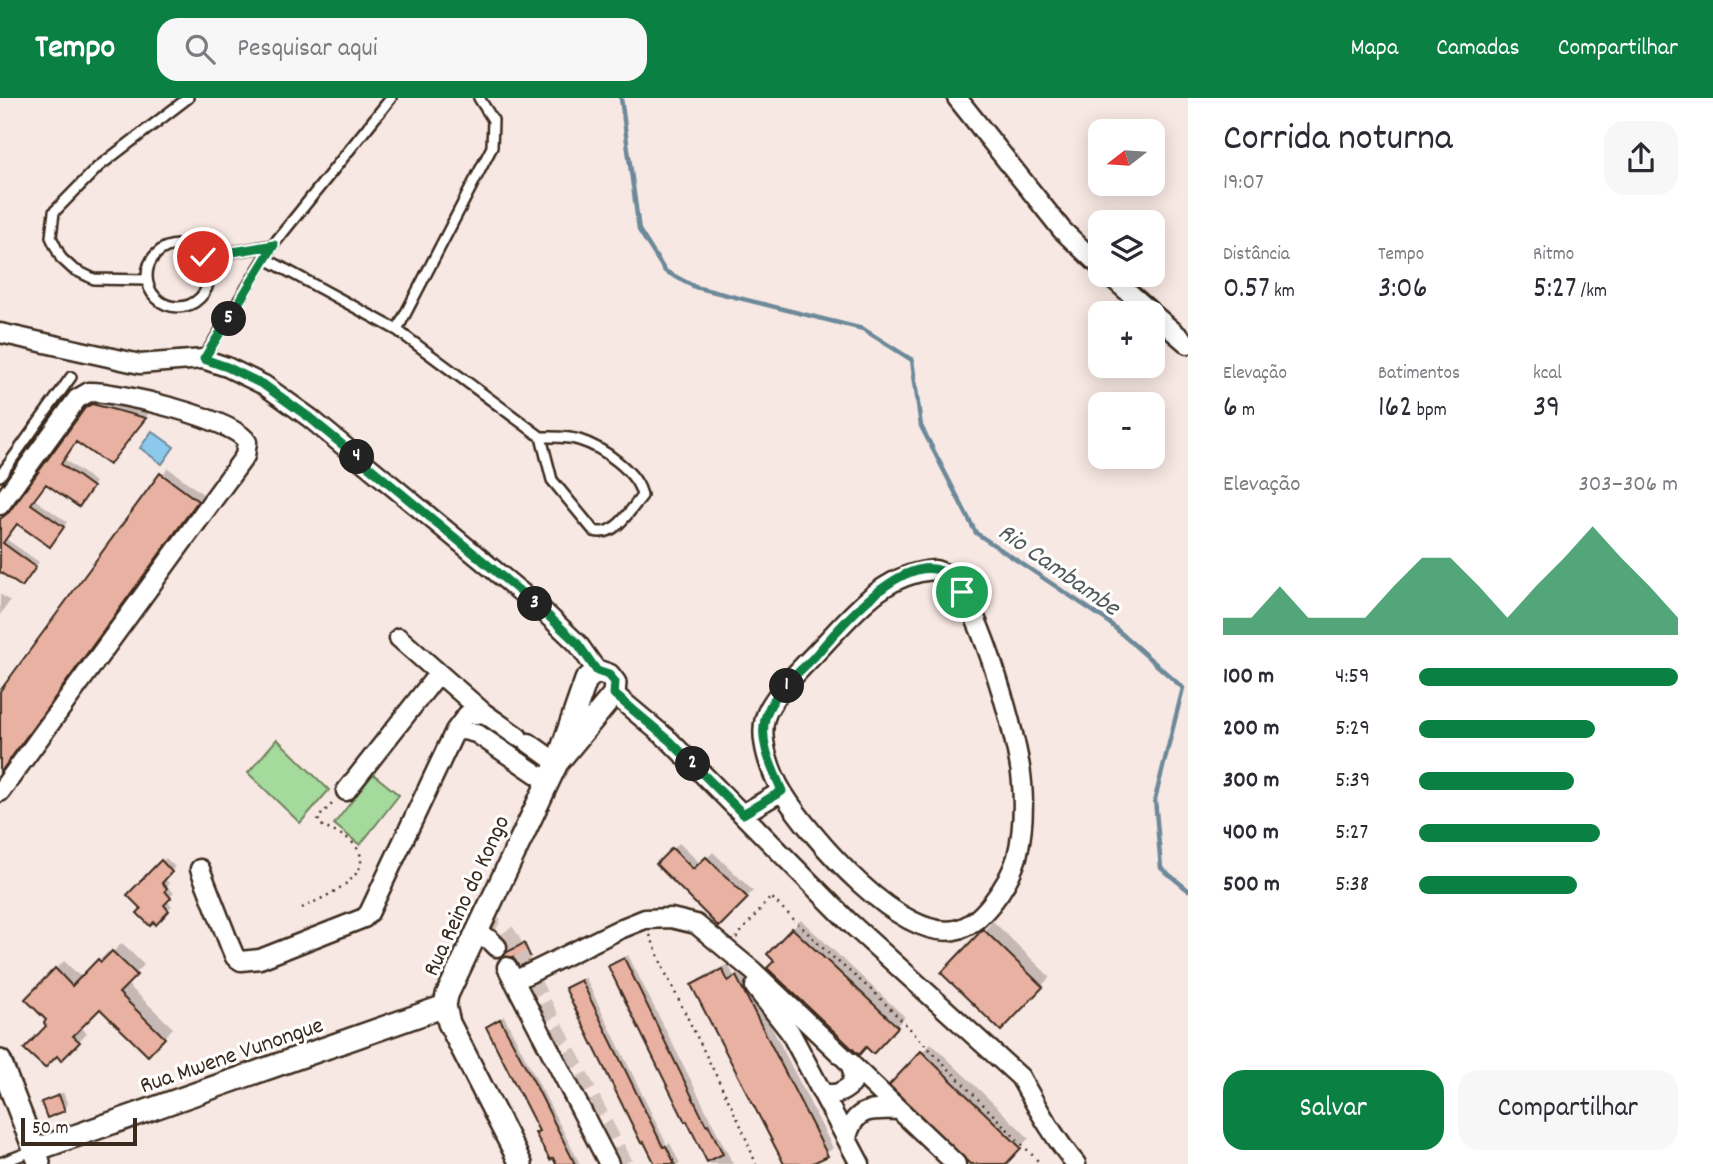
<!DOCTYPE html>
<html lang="pt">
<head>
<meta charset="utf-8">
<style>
  :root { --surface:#fff; --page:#f7f7f7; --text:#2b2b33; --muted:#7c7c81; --accent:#0b8043 }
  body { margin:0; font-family:Dekko,sans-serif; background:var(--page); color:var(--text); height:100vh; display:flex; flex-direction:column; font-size:26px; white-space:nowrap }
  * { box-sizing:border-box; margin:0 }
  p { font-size:23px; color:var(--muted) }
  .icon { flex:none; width:38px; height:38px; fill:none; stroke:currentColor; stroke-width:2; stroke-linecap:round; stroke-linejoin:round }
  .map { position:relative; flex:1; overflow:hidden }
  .sheet { display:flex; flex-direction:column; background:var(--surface); width:525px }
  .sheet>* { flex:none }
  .needle { width:46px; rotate:253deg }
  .tools { position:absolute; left:1088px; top:21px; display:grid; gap:14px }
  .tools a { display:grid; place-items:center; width:77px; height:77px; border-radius:14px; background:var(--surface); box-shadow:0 4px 18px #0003; font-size:35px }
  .scale { position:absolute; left:21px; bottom:18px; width:116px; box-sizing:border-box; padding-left:7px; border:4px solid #3b2a1e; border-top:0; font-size:19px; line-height:24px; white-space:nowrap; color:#3b2a1e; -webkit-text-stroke:5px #fff; paint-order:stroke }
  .pin { position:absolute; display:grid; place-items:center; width:60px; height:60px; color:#fff; margin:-30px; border:4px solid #fff; border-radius:50%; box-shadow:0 2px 7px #0007 }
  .km { position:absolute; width:35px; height:35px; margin:-18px; border-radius:50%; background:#222; color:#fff; font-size:19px; line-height:35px; text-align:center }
  .round { display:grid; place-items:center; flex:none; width:74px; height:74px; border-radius:21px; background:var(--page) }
  .headline { display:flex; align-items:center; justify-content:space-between; height:119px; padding:0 35px }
  h1 { font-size:38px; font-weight:600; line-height:52px }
  .figures { display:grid; grid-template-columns:repeat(3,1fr); gap:10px; height:119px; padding:7px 35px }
  .figures div { display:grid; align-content:center }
  .figures b { font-size:30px; font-weight:600 }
  .figures small { font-size:19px; font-weight:400 }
  .figures p { font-size:19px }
  .chart { height:196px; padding:14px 35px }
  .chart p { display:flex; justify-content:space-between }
  .chart svg { width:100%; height:126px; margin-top:7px; fill:var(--accent); opacity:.7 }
  .button { display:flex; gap:14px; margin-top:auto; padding:14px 35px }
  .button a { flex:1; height:80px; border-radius:21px; background:var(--accent); color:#fff; font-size:28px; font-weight:600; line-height:80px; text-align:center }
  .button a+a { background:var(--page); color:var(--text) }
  ul { padding:0 35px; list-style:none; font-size:23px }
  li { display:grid; grid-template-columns:112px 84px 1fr; align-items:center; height:52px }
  li i { height:18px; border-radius:9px; background:var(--accent) }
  header { display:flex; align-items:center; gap:42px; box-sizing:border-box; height:98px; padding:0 35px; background:var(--accent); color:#fff }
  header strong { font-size:33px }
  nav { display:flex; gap:38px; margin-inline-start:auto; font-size:24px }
  .search { width:490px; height:63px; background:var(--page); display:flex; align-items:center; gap:18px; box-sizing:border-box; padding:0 24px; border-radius:21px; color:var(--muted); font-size:26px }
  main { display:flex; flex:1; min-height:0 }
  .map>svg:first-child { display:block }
  .green { fill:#a5da9d; stroke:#70825e; stroke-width:2 }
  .water { fill:#8dc9ed; stroke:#6c899a; stroke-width:2 }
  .shadow { fill:#0003 }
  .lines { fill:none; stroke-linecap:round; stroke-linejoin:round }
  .stream { stroke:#6c899a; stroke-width:4.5 }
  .building { fill:#e9b1a1; stroke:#3b2a1e; stroke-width:2 }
  .minor-tunnel { stroke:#d2c2bc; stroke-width:18; stroke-dasharray:18 9; stroke-linecap:butt }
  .service-casing { stroke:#3b2a1e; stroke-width:14 }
  .minor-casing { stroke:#3b2a1e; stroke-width:23 }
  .tertiary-casing { stroke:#3b2a1e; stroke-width:26 }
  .path { stroke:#3b2a1e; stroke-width:2.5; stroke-dasharray:2 5; stroke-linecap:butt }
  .service { stroke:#fff; stroke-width:9 }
  .minor { stroke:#fff; stroke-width:18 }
  .tertiary { stroke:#fff; stroke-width:21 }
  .route-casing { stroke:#fff; stroke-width:14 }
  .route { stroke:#0b8043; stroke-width:9 }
  .labels { text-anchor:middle; stroke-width:6; stroke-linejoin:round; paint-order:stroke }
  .street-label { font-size:24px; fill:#3b2a1e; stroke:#fff }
  .water-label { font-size:26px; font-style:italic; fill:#545a5c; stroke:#fff }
</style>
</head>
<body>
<header>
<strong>Tempo</strong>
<div class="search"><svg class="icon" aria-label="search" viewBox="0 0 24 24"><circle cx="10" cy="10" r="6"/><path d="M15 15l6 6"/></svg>Pesquisar aqui</div>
<nav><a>Mapa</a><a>Camadas</a><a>Compartilhar</a></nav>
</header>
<main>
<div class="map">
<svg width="1188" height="1066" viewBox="0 0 1188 1066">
  <rect width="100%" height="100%" fill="#f8e8e3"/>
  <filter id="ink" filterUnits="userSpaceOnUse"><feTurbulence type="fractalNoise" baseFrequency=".0143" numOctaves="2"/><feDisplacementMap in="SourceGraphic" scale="14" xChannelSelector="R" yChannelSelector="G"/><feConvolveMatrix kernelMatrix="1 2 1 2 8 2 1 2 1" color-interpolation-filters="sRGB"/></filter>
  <g filter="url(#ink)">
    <path class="green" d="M277 641 329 692 300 725 248 675Z
      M373 676 399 697 360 747 334 726Z"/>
    <path class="water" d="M152 333 174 349 162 366 140 350Z"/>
    <path class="shadow" d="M101 302 149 315 113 361 76 342 64 361 95 384 82 403 46 384 34 401 67 424 54 443 17 424 6 441 39 464 26 483 0 472V424L13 411 86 311 91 306Z
      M168 370 203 396 0 677V596Z
      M0 496 10 503 0 517Z
      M679 745 701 766 713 754 753 793 719 827 659 766Z
      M166 760 175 769 164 780 170 786 167 788 174 795 166 802 172 808 156 824 129 797Z
      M801 822 905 919 873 953 769 856Z
      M993 823 1050 879 1001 930 943 874Z
      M122 845 144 867 126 885 173 930 148 956 100 909 81 929 87 935 61 960 49 922 27 901 64 863 82 880 108 854 111 856Z
      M628 857 733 1066H710L610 869Z
      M728 866 734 878 743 873 833 1050 826 1056 807 1066H785L693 887 699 881Z
      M585 879 667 1047 670 1045 680 1066H657L567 890Z
      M504 918 580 1066H558L488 929Z
      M931 945 1029 1040 1004 1066H973L891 986Z
      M63 994 68 1007 48 1018 43 1005Z"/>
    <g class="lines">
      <path class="stream" d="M621 0 639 132 665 173 695 189 863 231 912 262 921 328 976 435 1106 522 1183 590 1155 701 1161 770 1188 792"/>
    </g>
    <path class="building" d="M92 306 146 320 109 367 76 344 61 366 93 389 79 409 46 386 31 406 64 429 50 449 17 426 3 445 36 469 22 489 0 474V421L9 414 85 310Z
      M160 375 198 403 0 675V593Z
      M672 750 693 771 706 759 748 800 719 829 656 766Z
      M161 762 172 774 162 785 167 790 165 793 171 800 164 807 169 813 156 827 154 824 150 828 137 815 141 811 127 797Z
      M792 830 898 929 873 956 866 949 859 957 767 870 774 863 767 856Z
      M983 831 1043 889 1001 933 941 875Z
      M524 845 530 858 517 864 513 859H502L507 854Z
      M112 853 137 877 119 895 165 940 148 958 100 911 73 938 80 944 61 963 57 958 45 970 24 951 46 928 44 925 46 922 25 901 55 870 72 888 98 861 101 864Z
      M624 860 706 1027 708 1026 723 1056 707 1064 687 1023 685 1024 608 868Z
      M722 871 728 883 736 878 828 1058 811 1066H784L691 887Z
      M581 882 663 1049 666 1048 675 1066H655L644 1044 641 1045 565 890Z
      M500 921 535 986 575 1066H556L553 1060 550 1062 535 1035 539 1033 486 929Z
      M921 953 1021 1050 1006 1066H970L889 987Z
      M59 997 65 1013 47 1020 41 1004Z"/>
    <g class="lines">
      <path class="minor-tunnel" d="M481 822 504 832 510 841 624 1066"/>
      <defs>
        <path id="service" d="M147 178a31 31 0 1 1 62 0a31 31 0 1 1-62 0Z
          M203 159 273 147
          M266 161 397 232 541 339C554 339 567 338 579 342 602 349 638 374 642 398 630 412 615 440 594 433L552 382 541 339
          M147 182 94 181 73 171 61 160 51 139 54 114 98 69 188 0
          M397 232 492 49 493 22 479 0
          M203 261 273 147 391 0
          M0 378 71 279
          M0 1065 35 1052"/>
        <path id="minor" d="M957 0 1062 132 1101 169
          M1109 177 1152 215
          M1153 216 1188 246
          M0 235 140 266 203 261 227 269 264 287 310 320 540 510 578 546 597 573
          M0 407 77 301 89 294C116 293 235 321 247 344L245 358 237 369 0 694
          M935 472C941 474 949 476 953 481 981 512 1019 643 1022 685 1024 710 1023 734 1017 759 1012 776 1003 791 992 805 983 816 974 826 959 831 903 848 809 737 783 695 771 676 759 642 765 620 772 596 811 561 828 542 859 509 887 475 935 472Z
          M399 540 484 615 518 639
          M614 596 670 643 849 824 1020 979C1037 1009 1054 1040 1076 1066
          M455 633 464 632 476 635 547 683
          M529 645 557 665
          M346 693 438 576
          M743 716 782 693
          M200 771 231 850 235 859 241 863 260 861 364 820 369 815 455 633 467 617 484 615
          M473 838 489 841 497 849
          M507 869 609 1066
          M514 883 620 831 645 821 671 820 696 826 753 873 956 1066
          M755 889 790 934 860 1066
          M822 995C835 998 842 995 852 986L853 975 850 964
          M847 1039C855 1009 872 1011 899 1012"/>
        <path id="tertiary" d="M0 963 39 1064
          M35 1052 445 908
          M521 1066 449 925 445 908 447 897 557 665 586 582 597 573 609 577 615 585 614 596 557 665"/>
      </defs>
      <use href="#service" class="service-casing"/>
      <use href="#minor" class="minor-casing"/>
      <use href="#tertiary" class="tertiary-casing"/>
      <path class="path" d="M302 810C323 799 384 776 352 744 343 735 329 734 319 725L318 720 333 705
        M650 837 664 872 741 1028 756 1066
        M736 840 771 799 829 856 876 896 1041 1066"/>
      <use href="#service" class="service"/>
      <use href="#minor" class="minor"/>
      <use href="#tertiary" class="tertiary"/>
    </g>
  </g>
  <g class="lines" filter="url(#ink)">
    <defs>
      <path id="route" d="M203 159 274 147 204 261 227 269 264 287 310 320 540 510 578 546 597 573 609 577 615 584 614 596 670 643 743 716 782 693C773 671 759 645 765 621 771 596 798 576 815 558 838 531 913 440 953 481 956 485 959 490 962 494"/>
    </defs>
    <use href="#route" class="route-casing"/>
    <use href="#route" class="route"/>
  </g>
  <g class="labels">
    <g class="street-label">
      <text transform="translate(465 797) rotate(-65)" y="8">Rua Reino do Kongo</text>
      <text transform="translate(231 956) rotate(-19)" y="8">Rua Mwene Vunongue</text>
    </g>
    <g class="water-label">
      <text transform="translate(1060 470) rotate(35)" y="9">Rio Cambambe</text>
    </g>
  </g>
</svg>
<div class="tools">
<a><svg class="needle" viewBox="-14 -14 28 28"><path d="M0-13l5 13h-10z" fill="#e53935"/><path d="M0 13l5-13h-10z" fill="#7c7c81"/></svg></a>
<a><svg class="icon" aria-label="layers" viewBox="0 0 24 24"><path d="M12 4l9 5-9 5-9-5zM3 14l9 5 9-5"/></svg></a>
<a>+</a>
<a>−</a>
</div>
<div class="scale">50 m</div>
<div class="pin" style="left:962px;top:494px;background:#1e9e55"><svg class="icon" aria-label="arrive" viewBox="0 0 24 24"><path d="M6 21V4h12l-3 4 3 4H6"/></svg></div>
<div class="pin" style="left:203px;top:159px;background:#d93025"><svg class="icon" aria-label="check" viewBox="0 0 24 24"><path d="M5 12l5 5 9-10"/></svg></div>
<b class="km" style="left:787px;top:588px">1</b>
<b class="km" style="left:693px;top:666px">2</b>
<b class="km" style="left:535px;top:506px">3</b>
<b class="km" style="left:357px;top:359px">4</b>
<b class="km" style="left:229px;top:221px">5</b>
</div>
<section class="sheet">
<div class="headline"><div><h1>Corrida noturna</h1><p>19:07</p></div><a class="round"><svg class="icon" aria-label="share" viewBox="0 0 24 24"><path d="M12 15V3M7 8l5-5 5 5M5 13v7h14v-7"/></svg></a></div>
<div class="figures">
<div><p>Distância</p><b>0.57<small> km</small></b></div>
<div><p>Tempo</p><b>3:06</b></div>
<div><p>Ritmo</p><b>5:27<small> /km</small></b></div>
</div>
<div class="figures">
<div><p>Elevação</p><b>6<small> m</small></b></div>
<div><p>Batimentos</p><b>162<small> bpm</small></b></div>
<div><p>kcal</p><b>39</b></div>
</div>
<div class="chart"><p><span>Elevação</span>303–306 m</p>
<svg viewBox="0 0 160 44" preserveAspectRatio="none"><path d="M0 44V38L10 38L20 27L30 38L40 38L50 38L60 27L70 17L80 17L90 27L100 38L110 27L120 17L130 6L140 17L150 27L160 38V44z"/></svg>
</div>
<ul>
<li><b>100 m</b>4:59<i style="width:100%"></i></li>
<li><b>200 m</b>5:29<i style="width:68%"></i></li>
<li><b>300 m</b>5:39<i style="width:60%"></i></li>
<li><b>400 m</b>5:27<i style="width:70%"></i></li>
<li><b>500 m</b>5:38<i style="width:61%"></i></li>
</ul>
<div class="button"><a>Salvar</a><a>Compartilhar</a></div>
</section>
</main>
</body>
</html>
